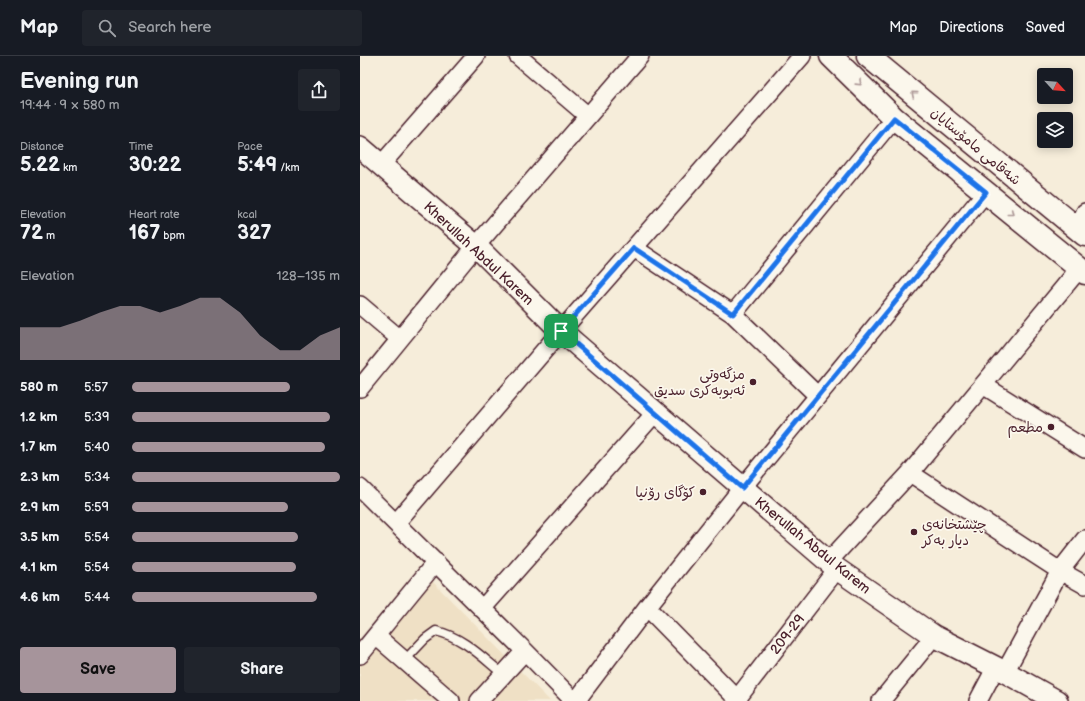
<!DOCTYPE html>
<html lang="en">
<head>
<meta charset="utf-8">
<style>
  :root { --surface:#171b24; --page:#20242c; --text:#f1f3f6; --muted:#9ea1a6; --line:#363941; --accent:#a6949b }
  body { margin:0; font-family:"Balsamiq Sans","Playpen Sans Arabic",sans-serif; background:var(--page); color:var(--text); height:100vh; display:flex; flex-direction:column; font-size:15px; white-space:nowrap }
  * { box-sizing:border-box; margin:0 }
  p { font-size:13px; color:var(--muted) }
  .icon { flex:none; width:22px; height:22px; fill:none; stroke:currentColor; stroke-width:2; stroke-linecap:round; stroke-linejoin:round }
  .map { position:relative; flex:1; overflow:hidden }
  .drawer { display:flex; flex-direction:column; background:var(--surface); width:360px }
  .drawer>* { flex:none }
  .needle { width:26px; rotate:116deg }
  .controls { position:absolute; left:677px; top:12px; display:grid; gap:8px }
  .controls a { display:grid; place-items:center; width:36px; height:36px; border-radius:4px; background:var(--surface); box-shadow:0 2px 10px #0003; font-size:20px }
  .pin { position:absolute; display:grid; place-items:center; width:34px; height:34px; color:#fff; margin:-17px; border-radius:8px; box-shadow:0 2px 6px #0006 }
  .round { display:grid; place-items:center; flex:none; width:42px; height:42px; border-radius:4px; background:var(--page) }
  .headline { display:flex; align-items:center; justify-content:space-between; height:68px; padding:0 20px }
  h1 { font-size:22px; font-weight:700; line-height:30px }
  .figures { display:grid; grid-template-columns:repeat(3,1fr); gap:6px; height:68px; padding:4px 20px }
  .figures div { display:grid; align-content:center }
  .figures b { font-size:20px; font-weight:700 }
  .figures small { font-size:11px; font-weight:400 }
  .figures p { font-size:11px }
  .chart { height:112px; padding:8px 20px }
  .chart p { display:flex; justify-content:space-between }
  .chart svg { width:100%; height:72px; margin-top:4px; fill:var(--accent); opacity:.7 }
  .primary-button { display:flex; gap:8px; margin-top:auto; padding:8px 20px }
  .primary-button a { flex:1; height:46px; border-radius:4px; background:var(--accent); color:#111; font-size:16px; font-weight:700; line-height:46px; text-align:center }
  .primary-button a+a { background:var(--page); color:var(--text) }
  ul { padding:0 20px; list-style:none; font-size:13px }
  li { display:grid; grid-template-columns:64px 48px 1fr; align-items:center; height:30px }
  li i { height:10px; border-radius:5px; background:var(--accent) }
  header { display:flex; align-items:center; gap:24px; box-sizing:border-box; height:56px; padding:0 20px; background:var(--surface); border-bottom:1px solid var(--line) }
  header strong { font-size:19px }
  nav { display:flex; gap:22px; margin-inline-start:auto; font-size:14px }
  .search { width:280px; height:36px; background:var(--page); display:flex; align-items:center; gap:10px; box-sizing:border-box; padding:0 14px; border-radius:4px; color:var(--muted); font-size:15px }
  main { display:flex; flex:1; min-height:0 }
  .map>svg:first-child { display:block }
  .built { fill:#efe0c5 }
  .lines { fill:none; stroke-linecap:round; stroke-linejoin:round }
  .service-casing { stroke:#4a1f2b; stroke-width:11 }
  .minor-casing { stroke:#4a1f2b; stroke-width:20 }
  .tertiary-casing { stroke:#4a1f2b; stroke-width:24 }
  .primary-casing { stroke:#4a1f2b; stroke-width:25 }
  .service { stroke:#fbf7ec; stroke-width:8 }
  .minor { stroke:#fbf7ec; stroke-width:17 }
  .tertiary { stroke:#fbf7ec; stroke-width:21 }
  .primary { stroke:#fbf7ec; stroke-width:22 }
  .oneway { stroke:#ab9695 }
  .route-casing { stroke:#fff; stroke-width:8 }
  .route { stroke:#1a73e8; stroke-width:5 }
  .poi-dot { fill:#4a1f2b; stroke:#fbf7ec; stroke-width:1.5 }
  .labels { text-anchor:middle; stroke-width:3.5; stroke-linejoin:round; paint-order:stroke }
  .street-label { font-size:14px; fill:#4a1f2b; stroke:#fbf7ec }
  .poi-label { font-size:14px; fill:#4a1f2b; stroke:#fbf7ec; text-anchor:end }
</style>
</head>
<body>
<header>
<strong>Map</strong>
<div class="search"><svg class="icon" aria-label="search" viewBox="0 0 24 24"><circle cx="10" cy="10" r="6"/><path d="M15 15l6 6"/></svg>Search here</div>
<nav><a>Map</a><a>Directions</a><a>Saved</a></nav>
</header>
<main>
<section class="drawer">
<div class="headline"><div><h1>Evening run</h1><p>19:44 · 9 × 580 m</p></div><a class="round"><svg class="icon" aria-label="share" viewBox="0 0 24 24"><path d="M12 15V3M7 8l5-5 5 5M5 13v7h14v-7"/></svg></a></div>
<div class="figures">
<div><p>Distance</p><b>5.22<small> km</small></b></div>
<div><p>Time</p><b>30:22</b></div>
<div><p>Pace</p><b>5:49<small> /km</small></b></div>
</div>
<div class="figures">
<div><p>Elevation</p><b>72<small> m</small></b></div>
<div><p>Heart rate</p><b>167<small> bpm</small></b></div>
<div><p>kcal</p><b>327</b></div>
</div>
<div class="chart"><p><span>Elevation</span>128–135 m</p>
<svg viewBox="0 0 160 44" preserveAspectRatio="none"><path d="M0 44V24L10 24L20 24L30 20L40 15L50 11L60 11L70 15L80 11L90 6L100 6L110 15L120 29L130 38L140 38L150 29L160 24V44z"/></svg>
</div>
<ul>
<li><b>580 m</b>5:57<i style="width:76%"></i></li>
<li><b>1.2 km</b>5:39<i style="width:95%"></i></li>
<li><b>1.7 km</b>5:40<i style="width:93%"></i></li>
<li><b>2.3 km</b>5:34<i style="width:100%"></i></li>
<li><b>2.9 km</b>5:59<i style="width:75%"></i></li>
<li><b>3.5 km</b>5:54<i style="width:80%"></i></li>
<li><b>4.1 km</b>5:54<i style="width:79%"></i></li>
<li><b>4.6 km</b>5:44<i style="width:89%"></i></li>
</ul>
<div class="primary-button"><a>Save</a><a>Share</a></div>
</section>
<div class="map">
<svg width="725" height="645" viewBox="0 0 725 645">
  <rect width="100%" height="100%" fill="#f6edda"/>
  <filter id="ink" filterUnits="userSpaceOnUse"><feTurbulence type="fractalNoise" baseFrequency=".025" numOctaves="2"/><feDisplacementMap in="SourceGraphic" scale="8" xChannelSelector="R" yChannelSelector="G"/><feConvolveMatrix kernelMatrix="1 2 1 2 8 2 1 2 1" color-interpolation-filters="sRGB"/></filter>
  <g filter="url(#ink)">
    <path class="built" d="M72 525 190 645H0V608Z"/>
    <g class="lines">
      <defs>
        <path id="service" d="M44 605 65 583 76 575C103 581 123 602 143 618"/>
        <path id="minor" d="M158 0 228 60
          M21 109 116 0
          M718 173 725 156
          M274 192 373 258 458 340
          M0 249 40 283
          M373 258 534 62
          M623 329 725 393
          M0 332 116 190 280 0
          M550 417 700 515 725 529
          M0 432 165 595 214 645
          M36 467 201 275 442 0
          M469 505 550 417 719 213
          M287 551 379 645
          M122 553 295 357
          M16 580 91 645
          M0 599 76 506
          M645 616 700 515 725 483
          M377 643 477 513
          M119 645 165 595
          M216 645 287 551 382 432 626 136
          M521 645 574 580
          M618 645 636 611"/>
        <path id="tertiary" d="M0 91 116 190 201 275 477 513 574 580 645 616 697 645"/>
        <path id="primary" d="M471 0 534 62 725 217
          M508 0 725 179"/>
      </defs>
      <use href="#service" class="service-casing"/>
      <use href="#minor" class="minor-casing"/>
      <use href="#tertiary" class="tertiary-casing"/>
      <use href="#primary" class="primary-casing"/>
      <use href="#service" class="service"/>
      <use href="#minor" class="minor"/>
      <use href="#tertiary" class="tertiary"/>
      <use href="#primary" class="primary"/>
    </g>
    <defs><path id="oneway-chevron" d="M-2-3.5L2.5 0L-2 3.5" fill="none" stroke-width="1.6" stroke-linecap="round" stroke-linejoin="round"/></defs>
    <g class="oneway">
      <use href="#oneway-chevron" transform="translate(499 27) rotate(44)"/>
      <use href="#oneway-chevron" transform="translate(554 38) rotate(-140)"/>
      <use href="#oneway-chevron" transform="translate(651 157) rotate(39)"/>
    </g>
  </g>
  <g class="lines" filter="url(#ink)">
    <defs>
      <path id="route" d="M534 62 626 136 382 432 201 275 274 192 373 258Z"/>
    </defs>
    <use href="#route" class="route-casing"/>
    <use href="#route" class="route"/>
  </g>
  <g class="poi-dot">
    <circle cx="393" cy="326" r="4"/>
    <circle cx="691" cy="371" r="4"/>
    <circle cx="343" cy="436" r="4"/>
    <circle cx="554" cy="476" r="4"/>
  </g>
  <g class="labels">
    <g class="street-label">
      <text transform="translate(616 90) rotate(40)" y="5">شەقامی مامۆستایان</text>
      <text transform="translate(119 197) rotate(43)" y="5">Kherullah Abdul Karem</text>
      <text transform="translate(453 489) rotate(39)" y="5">Kherullah Abdul Karem</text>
      <text transform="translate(427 578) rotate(-52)" y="5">209-29</text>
    </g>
    <g class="poi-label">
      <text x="385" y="323">مزگەوتی<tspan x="385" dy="16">ئەبوبەکری سدیق</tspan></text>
      <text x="683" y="376">مطعم</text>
      <text x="335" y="441">کۆگای رۆنیا</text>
      <text x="562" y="473" text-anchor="start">چێشتخانەی<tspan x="562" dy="16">دیار بەکر</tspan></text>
    </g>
  </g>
</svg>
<div class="controls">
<a><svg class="needle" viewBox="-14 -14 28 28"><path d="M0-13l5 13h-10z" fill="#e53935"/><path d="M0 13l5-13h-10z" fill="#9ea1a6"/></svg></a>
<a><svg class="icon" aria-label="layers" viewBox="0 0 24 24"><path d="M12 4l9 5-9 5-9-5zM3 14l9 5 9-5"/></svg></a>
</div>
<div class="pin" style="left:201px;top:275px;background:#1e9e55"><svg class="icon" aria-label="arrive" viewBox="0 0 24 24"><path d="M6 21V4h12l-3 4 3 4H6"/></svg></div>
</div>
</main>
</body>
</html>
